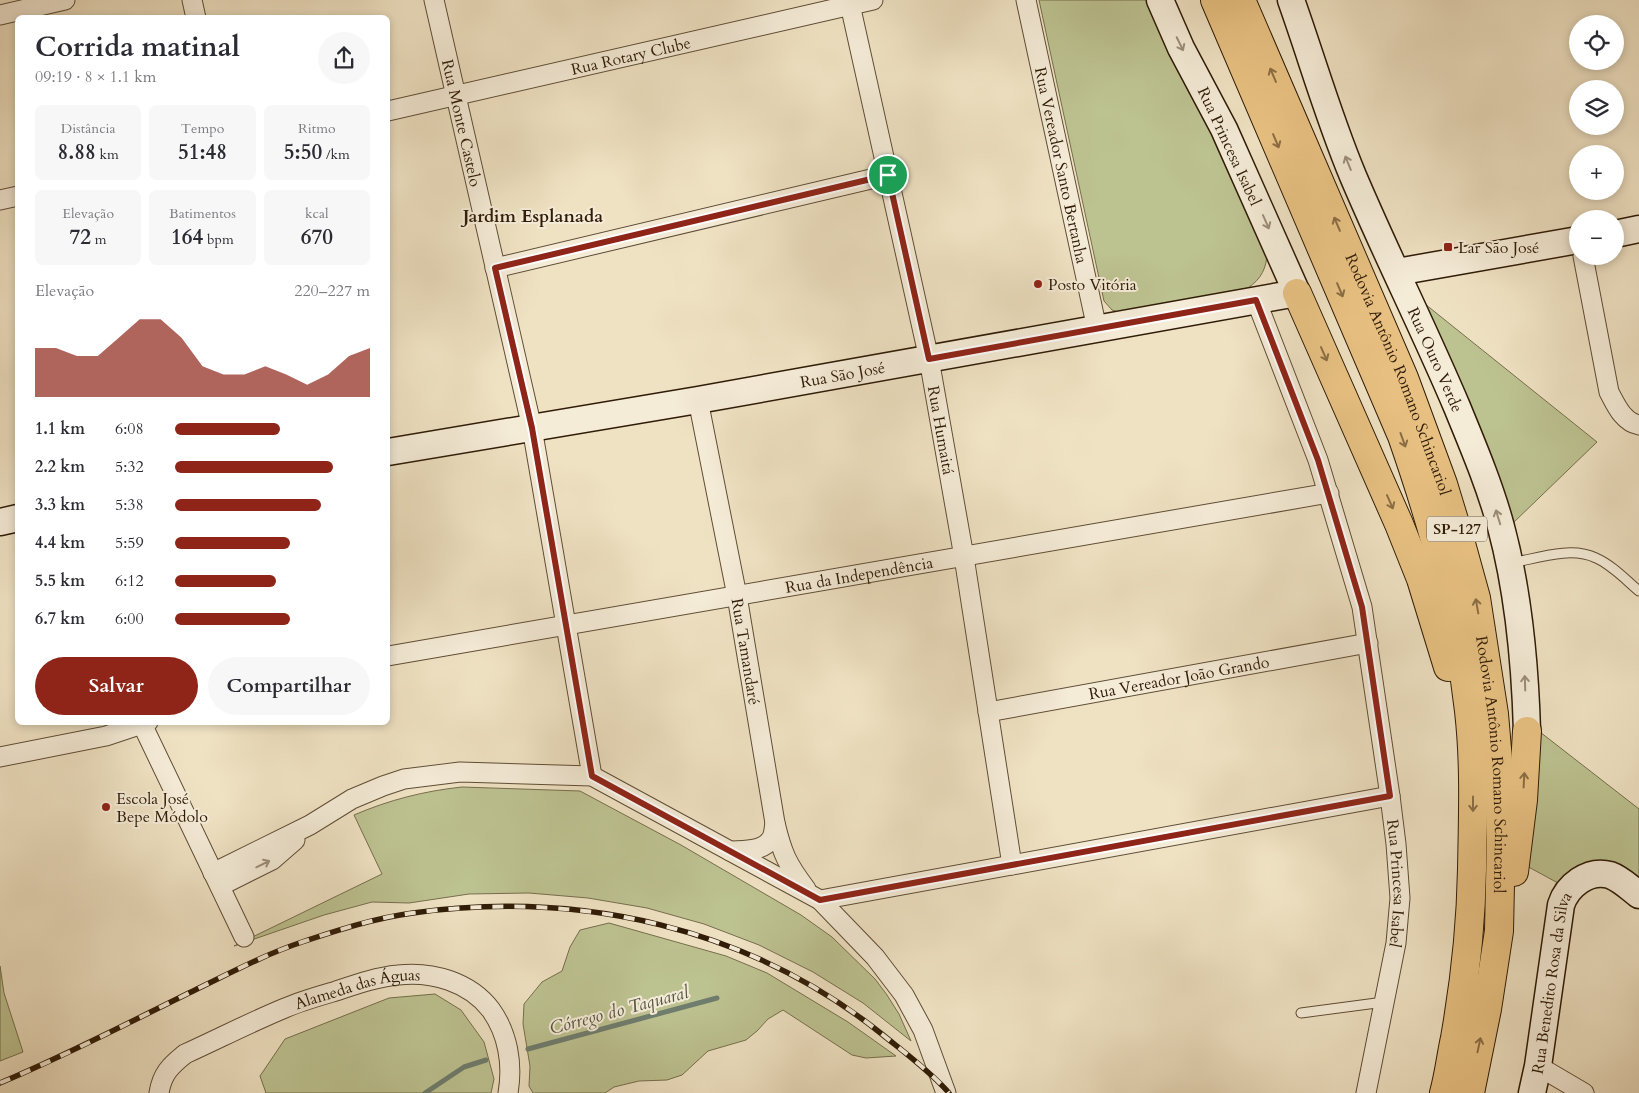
<!DOCTYPE html>
<html lang="pt">
<head>
<meta charset="utf-8">
<style>
  :root { --surface:#fff; --page:#f7f7f7; --text:#2b2b33; --muted:#7c7c81; --accent:#8f2418 }
  body { margin:0; font-family:Cardo,serif; background:var(--page); color:var(--text); height:100vh; display:flex; flex-direction:column; font-size:19px; white-space:nowrap }
  * { box-sizing:border-box; margin:0 }
  p { font-size:16px; color:var(--muted) }
  .icon { flex:none; width:28px; height:28px; fill:none; stroke:currentColor; stroke-width:2; stroke-linecap:round; stroke-linejoin:round }
  .map { position:relative; flex:1; overflow:hidden }
  .panel { position:absolute; left:15px; top:15px; width:375px; height:710px; display:flex; flex-direction:column; background:var(--surface); border-radius:8px; box-shadow:0 2px 8px #0003 }
  .panel>* { flex:none }
  .fabs { position:absolute; left:1569px; top:15px; display:grid; gap:10px }
  .fabs a { display:grid; place-items:center; width:55px; height:55px; border-radius:50%; background:var(--surface); box-shadow:0 2px 8px #0003; font-size:25px }
  .pin { position:absolute; display:grid; place-items:center; width:42px; height:42px; color:#fff; margin:-21px; border:2px solid #fff; border-radius:50%; box-shadow:0 1px 5px #0007 }
  .round { display:grid; place-items:center; flex:none; width:52px; height:52px; border-radius:26px; background:var(--page) }
  .headline { display:flex; align-items:center; justify-content:space-between; height:85px; padding:0 20px }
  h1 { font-size:28px; font-weight:800; line-height:38px }
  .stats { display:grid; grid-template-columns:repeat(3,1fr); gap:8px; height:85px; padding:5px 20px }
  .stats div { display:grid; align-content:center; border-radius:8px; background:var(--page); text-align:center }
  .stats b { font-size:21px; font-weight:800 }
  .stats small { font-size:14px; font-weight:400 }
  .stats p { font-size:14px }
  .chart { height:140px; padding:10px 20px }
  .chart p { display:flex; justify-content:space-between }
  .chart svg { width:100%; height:90px; margin-top:5px; fill:var(--accent); opacity:.7 }
  .primary-button { display:flex; gap:10px; margin-top:auto; padding:10px 20px }
  .primary-button a { flex:1; height:58px; border-radius:30px; background:var(--accent); color:#fff; font-size:20px; font-weight:800; line-height:58px; text-align:center }
  .primary-button a+a { background:var(--page); color:var(--text) }
  ul { padding:0 20px; list-style:none; font-size:16px }
  li { display:grid; grid-template-columns:80px 60px 1fr; align-items:center; height:38px }
  li i { height:12px; border-radius:6px; background:var(--accent) }
  .map>svg:first-child { display:block }
  .green { fill:#bdc291; stroke:#766e4c }
  .lines { fill:none; stroke-linecap:round; stroke-linejoin:round }
  .stream { stroke:#6f7d6e; stroke-width:5 }
  .lane-casing { stroke:#5f4d35; stroke-width:11 }
  .street-casing { stroke:#5f4d35; stroke-width:21 }
  .secondary-casing { stroke:#2f1b06; stroke-width:29 }
  .highway-casing { stroke:#2f1b06; stroke-width:30 }
  .lane { stroke:#f5ecd8; stroke-width:9 }
  .street { stroke:#f5ecd8; stroke-width:19 }
  .secondary { stroke:#f5ecd8; stroke-width:26 }
  .highway { stroke:#e8c182; stroke-width:28 }
  .rail-casing { stroke:#2f1b06; stroke-width:5.5 }
  .rail { stroke:#f5ecd8; stroke-width:4; stroke-dasharray:11; stroke-linecap:butt }
  .oneway { stroke:#9c8e7a }
  .oneway2 { stroke:#8c6e44 }
  .route-casing { stroke:#fff; stroke-width:10 }
  .route { stroke:#8f2418; stroke-width:6 }
  .poi-dot { fill:#8f2418; stroke:#f5ecd8; stroke-width:2 }
  .labels { text-anchor:middle; stroke-width:4; stroke-linejoin:round; paint-order:stroke }
  .shield { fill:#f5ecd8; stroke:#6a5a45; stroke-width:1 }
  .shield-label { font-size:15px; font-weight:bold; fill:#2f1b06 }
  .street-label { font-size:16px; fill:#2f1b06; stroke:#f5ecd8 }
  .poi-label { font-size:16px; fill:#2f1b06; stroke:#f5ecd8; text-anchor:start }
  .neighbourhood-label { font-size:18px; font-weight:bold; fill:#2f1b06; stroke:#f5ecd8 }
  .water-label { font-size:18px; font-style:italic; fill:#545443; stroke:#f5ecd8 }
</style>
</head>
<body>
<div class="map">
<svg width="1639" height="1093" viewBox="0 0 1639 1093">
  <rect width="100%" height="100%" fill="#efe2c3"/>
  <filter id="stains"><feTurbulence type="fractalNoise" baseFrequency=".004" numOctaves="4"/><feColorMatrix values="0 0 0 0 .2 0 0 0 0 .09 0 0 0 0 .02 0 0 0 .5 -.17"/></filter>
  <radialGradient id="worn" r=".72"><stop offset=".6" stop-color="#630" stop-opacity="0"/><stop offset="1" stop-color="#630" stop-opacity=".3"/></radialGradient>
  <path class="green" d="M1039 0H1150L1267 252C1267 268 1261 279 1248 288L1118 312 1112 310 1104 301Z
    M1425 304 1597 442 1512 524 1488 451Z
    M1540 732 1639 809V880L1580 865 1569 871 1558 883 1523 864Z
    M462 787 580 791 681 845 801 915 832 937 875 979 887 995 899 1014 911 1041 863 1003 813 972 759 945 704 924 647 908 588 898 529 893 469 894 409 903 372 902 324 915 234 946 382 874 354 815C389 800 424 791 462 787Z
    M609 923 726 956 767 973 848 1022 896 1056 866 1058 852 1055 783 1010 768 1019 757 1031 746 1040 708 1051 682 1075 667 1080 639 1081 614 1087 605 1093H533L529 1086 530 1066 523 1024 524 1004 542 982 562 971 570 947 580 930Z
    M0 966 4 993 23 1052 0 1061Z
    M435 994 461 1010 484 1042 494 1079 491 1093H266L260 1076 285 1039 389 998Z"/>
  <g class="lines">
    <path class="stream" d="M528 1049 717 998
      M425 1093 464 1067 486 1060"/>
    <defs>
      <path id="lane" d="M1512 563C1538 558 1571 546 1596 558 1612 565 1626 580 1639 591
        M1301 1013 1384 1002"/>
      <g id="street">
        <path d="M192 0 196 18"/>
        <path id="s1" d="M434 0 532 428 592 776"/>
        <path id="s2" d="M849 0 929 359 964 557 1012 865"/>
        <path id="s3" d="M1026 0 1097 329"/>
        <path d="M0 15 65 0"/>
        <path id="s4" d="M388 111 873 0"/>
        <path d="M0 200 18 196"/>
        <path d="M1583 256 1609 392C1616 405 1623 422 1639 425"/>
        <path d="M495 268 888 175"/>
        <path id="s5" d="M1256 300 1318 460 1362 607 1390 796 1396 844 1400 898 1396 943 1366 1093"/>
        <path id="s6" d="M698 400 737 596 775 823C782 853 787 864 806 889"/>
        <path id="s7" d="M388 656 1329 493"/>
        <path id="s8" d="M988 712 1368 643"/>
        <path d="M142 724 244 937"/>
        <path d="M0 757 106 736 148 722"/>
        <path d="M730 851C743 850 763 852 771 839 774 835 774 828 775 823"/>
        <path d="M213 873 310 825 352 799 383 786 404 779 460 772 592 776 820 900 875 957 904 995 923 1030 946 1093"/>
        <path d="M220 886 272 860 295 840"/>
        <path d="M820 900 1390 796"/>
        <path d="M1538 1066 1584 1093"/>
        <path id="s9" d="M159 1093C162 1074 170 1066 185 1054 218 1039 251 1022 285 1008 301 1001 319 996 336 991 357 984 377 977 398 975 432 971 470 982 491 1010 508 1034 513 1064 508 1093"/>
      </g>
      <g id="secondary">
        <path id="s10" d="M1291 0C1312 59 1329 119 1353 176 1386 254 1424 329 1457 407 1473 446 1490 486 1501 527 1519 594 1525 662 1527 731"/>
        <path d="M1615 234 1639 229"/>
        <path d="M1397 272 1578 240"/>
        <path id="s11" d="M388 452 698 400 1297 293 1224 129 1181 48 1160 0"/>
        <path d="M0 522 18 518"/>
        <path id="s12" d="M1532 1093 1538 1066 1561 905C1567 886 1588 869 1610 875 1621 879 1630 888 1639 895"/>
      </g>
      <g id="highway">
        <path d="M1215 0 1402 436C1434 528 1458 613 1469 711 1475 763 1473 816 1472 869 1471 926 1465 981 1455 1038 1451 1056 1449 1075 1444 1093"/>
        <path id="s13" d="M1241 0 1404 378 1443 484 1460 540 1476 598 1494 714 1499 772 1501 838 1499 931 1487 1009 1470 1093"/>
        <path d="M1297 293 1399 524 1421 579 1448 667"/>
        <path d="M1514 872 1523 800 1527 731"/>
      </g>
    </defs>
    <use href="#lane" class="lane-casing"/>
    <use href="#street" class="street-casing"/>
    <use href="#secondary" class="secondary-casing"/>
    <use href="#highway" class="highway-casing"/>
    <use href="#lane" class="lane"/>
    <use href="#street" class="street"/>
    <use href="#secondary" class="secondary"/>
    <use href="#highway" class="highway"/>
    <defs>
      <path id="rail" d="M0 1083C67 1055 132 1021 197 989 232 972 266 954 302 942 338 930 375 918 413 913 580 890 749 927 883 1035 904 1052 931 1072 949 1093"/>
    </defs>
    <use href="#rail" class="rail-casing"/>
    <use href="#rail" class="rail"/>
  </g>
  <defs><path id="oneway-shaft" d="M-6 0H5M1.5-3L5.5 0L1.5 3" fill="none" stroke-width="1.6" stroke-linecap="round" stroke-linejoin="round" transform="scale(1.25)"/></defs>
  <g class="oneway">
    <use href="#oneway-shaft" transform="translate(1180 44) rotate(64)"/>
    <use href="#oneway-shaft" transform="translate(1348 163) rotate(-112)"/>
    <use href="#oneway-shaft" transform="translate(1266 222) rotate(66)"/>
    <use href="#oneway-shaft" transform="translate(1498 517) rotate(-107)"/>
    <use href="#oneway-shaft" transform="translate(1525 683) rotate(-92)"/>
    <use href="#oneway-shaft" transform="translate(263 864) rotate(-26)"/>
  </g>
  <g class="oneway2">
    <use href="#oneway-shaft" transform="translate(1273 75) rotate(-113)"/>
    <use href="#oneway-shaft" transform="translate(1276 141) rotate(67)"/>
    <use href="#oneway-shaft" transform="translate(1337 224) rotate(-113)"/>
    <use href="#oneway-shaft" transform="translate(1340 290) rotate(67)"/>
    <use href="#oneway-shaft" transform="translate(1324 354) rotate(66)"/>
    <use href="#oneway-shaft" transform="translate(1403 440) rotate(70)"/>
    <use href="#oneway-shaft" transform="translate(1390 502) rotate(66)"/>
    <use href="#oneway-shaft" transform="translate(1477 606) rotate(-100)"/>
    <use href="#oneway-shaft" transform="translate(1524 780) rotate(-87)"/>
    <use href="#oneway-shaft" transform="translate(1473 804) rotate(90)"/>
    <use href="#oneway-shaft" transform="translate(1479 1045) rotate(-78)"/>
  </g>
  <g class="lines">
    <defs>
      <path id="route" d="M888 175 929 359 1256 300 1318 460 1362 607 1390 796 820 900 592 776 532 428 495 268Z"/>
    </defs>
    <use href="#route" class="route-casing"/>
    <use href="#route" class="route"/>
  </g>
  <g class="poi-dot">
    <rect x="1443" y="242" width="10" height="10" rx="2.5"/>
    <circle cx="1038" cy="284" r="5"/>
    <circle cx="106" cy="807" r="5"/>
  </g>
  <g class="labels">
    <rect class="shield" x="1427" y="516.5" width="60" height="25" rx="4"/>
    <g class="shield-label">
      <text x="1457" y="534">SP-127</text>
    </g>
    <g class="street-label">
      <text dy="6" stroke="none"><textPath href="#s4" startOffset="249">Rua Rotary Clube</textPath></text>
      <text dy="6" stroke="none"><textPath href="#s1" startOffset="126">Rua Monte Castelo</textPath></text>
      <text transform="translate(1230 146) rotate(65)" y="6">Rua Princesa Isabel</text>
      <text dy="6" stroke="none"><textPath href="#s3" startOffset="169">Rua Vereador Santo Bertanha</textPath></text>
      <text dy="6" stroke="none"><textPath href="#s10" startOffset="388">Rua Ouro Verde</textPath></text>
      <text dy="6" stroke="none"><textPath href="#s11" startOffset="461">Rua São José</textPath></text>
      <text dy="6" stroke="none"><textPath href="#s13" startOffset="406">Rodovia Antônio Romano Schincariol</textPath></text>
      <text dy="6" stroke="none"><textPath href="#s2" startOffset="440">Rua Humaitá</textPath></text>
      <text dy="6" stroke="none"><textPath href="#s7" startOffset="478">Rua da Independência</textPath></text>
      <text dy="6" stroke="none"><textPath href="#s6" startOffset="256">Rua Tamandaré</textPath></text>
      <text dy="6" stroke="none"><textPath href="#s8" startOffset="194">Rua Vereador João Grando</textPath></text>
      <text dy="6" stroke="none"><textPath href="#s13" startOffset="811">Rodovia Antônio Romano Schincariol</textPath></text>
      <text dy="6" stroke="none"><textPath href="#s5" startOffset="604">Rua Princesa Isabel</textPath></text>
      <text dy="6" stroke="none"><textPath href="#s12" startOffset="112">Rua Benedito Rosa da Silva</textPath></text>
      <text dy="6" stroke="none"><textPath href="#s9" startOffset="234">Alameda das Águas</textPath></text>
    </g>
    <g class="poi-label">
      <text x="1458" y="253">Lar São José</text>
      <text x="1048" y="290">Posto Vitória</text>
      <text x="116" y="804">Escola José<tspan x="116" dy="18">Bepe Módolo</tspan></text>
    </g>
    <g class="neighbourhood-label">
      <text x="533" y="222">Jardim Esplanada</text>
    </g>
    <g class="water-label">
      <text transform="translate(619 1010) rotate(-15)" y="6">Córrego do Taquaral</text>
    </g>
  </g>
  <rect width="100%" height="100%" filter="url(#stains)"/>
  <rect width="100%" height="100%" fill="url(#worn)"/>
</svg>
<div class="fabs">
<a><svg class="icon" aria-label="locate" viewBox="0 0 24 24"><circle cx="12" cy="12" r="6"/><path d="M12 2v4M12 18v4M2 12h4M18 12h4"/></svg></a>
<a><svg class="icon" aria-label="layers" viewBox="0 0 24 24"><path d="M12 4l9 5-9 5-9-5zM3 14l9 5 9-5"/></svg></a>
<a>+</a>
<a>−</a>
</div>
<div class="pin" style="left:888px;top:175px;background:#1e9e55"><svg class="icon" aria-label="arrive" viewBox="0 0 24 24"><path d="M6 21V4h12l-3 4 3 4H6"/></svg></div>
<section class="panel">
<div class="headline"><div><h1>Corrida matinal</h1><p>09:19 · 8 × 1.1 km</p></div><a class="round"><svg class="icon" aria-label="share" viewBox="0 0 24 24"><path d="M12 15V3M7 8l5-5 5 5M5 13v7h14v-7"/></svg></a></div>
<div class="stats">
<div><p>Distância</p><b>8.88<small> km</small></b></div>
<div><p>Tempo</p><b>51:48</b></div>
<div><p>Ritmo</p><b>5:50<small> /km</small></b></div>
</div>
<div class="stats">
<div><p>Elevação</p><b>72<small> m</small></b></div>
<div><p>Batimentos</p><b>164<small> bpm</small></b></div>
<div><p>kcal</p><b>670</b></div>
</div>
<div class="chart"><p><span>Elevação</span>220–227 m</p>
<svg viewBox="0 0 160 44" preserveAspectRatio="none"><path d="M0 44V20L10 20L20 24L30 24L40 15L50 6L60 6L70 15L80 29L90 33L100 33L110 29L120 33L130 38L140 33L150 24L160 20V44z"/></svg>
</div>
<ul>
<li><b>1.1 km</b>6:08<i style="width:54%"></i></li>
<li><b>2.2 km</b>5:32<i style="width:81%"></i></li>
<li><b>3.3 km</b>5:38<i style="width:75%"></i></li>
<li><b>4.4 km</b>5:59<i style="width:59%"></i></li>
<li><b>5.5 km</b>6:12<i style="width:52%"></i></li>
<li><b>6.7 km</b>6:00<i style="width:59%"></i></li>
</ul>
<div class="primary-button"><a>Salvar</a><a>Compartilhar</a></div>
</section>
</div>
</body>
</html>
